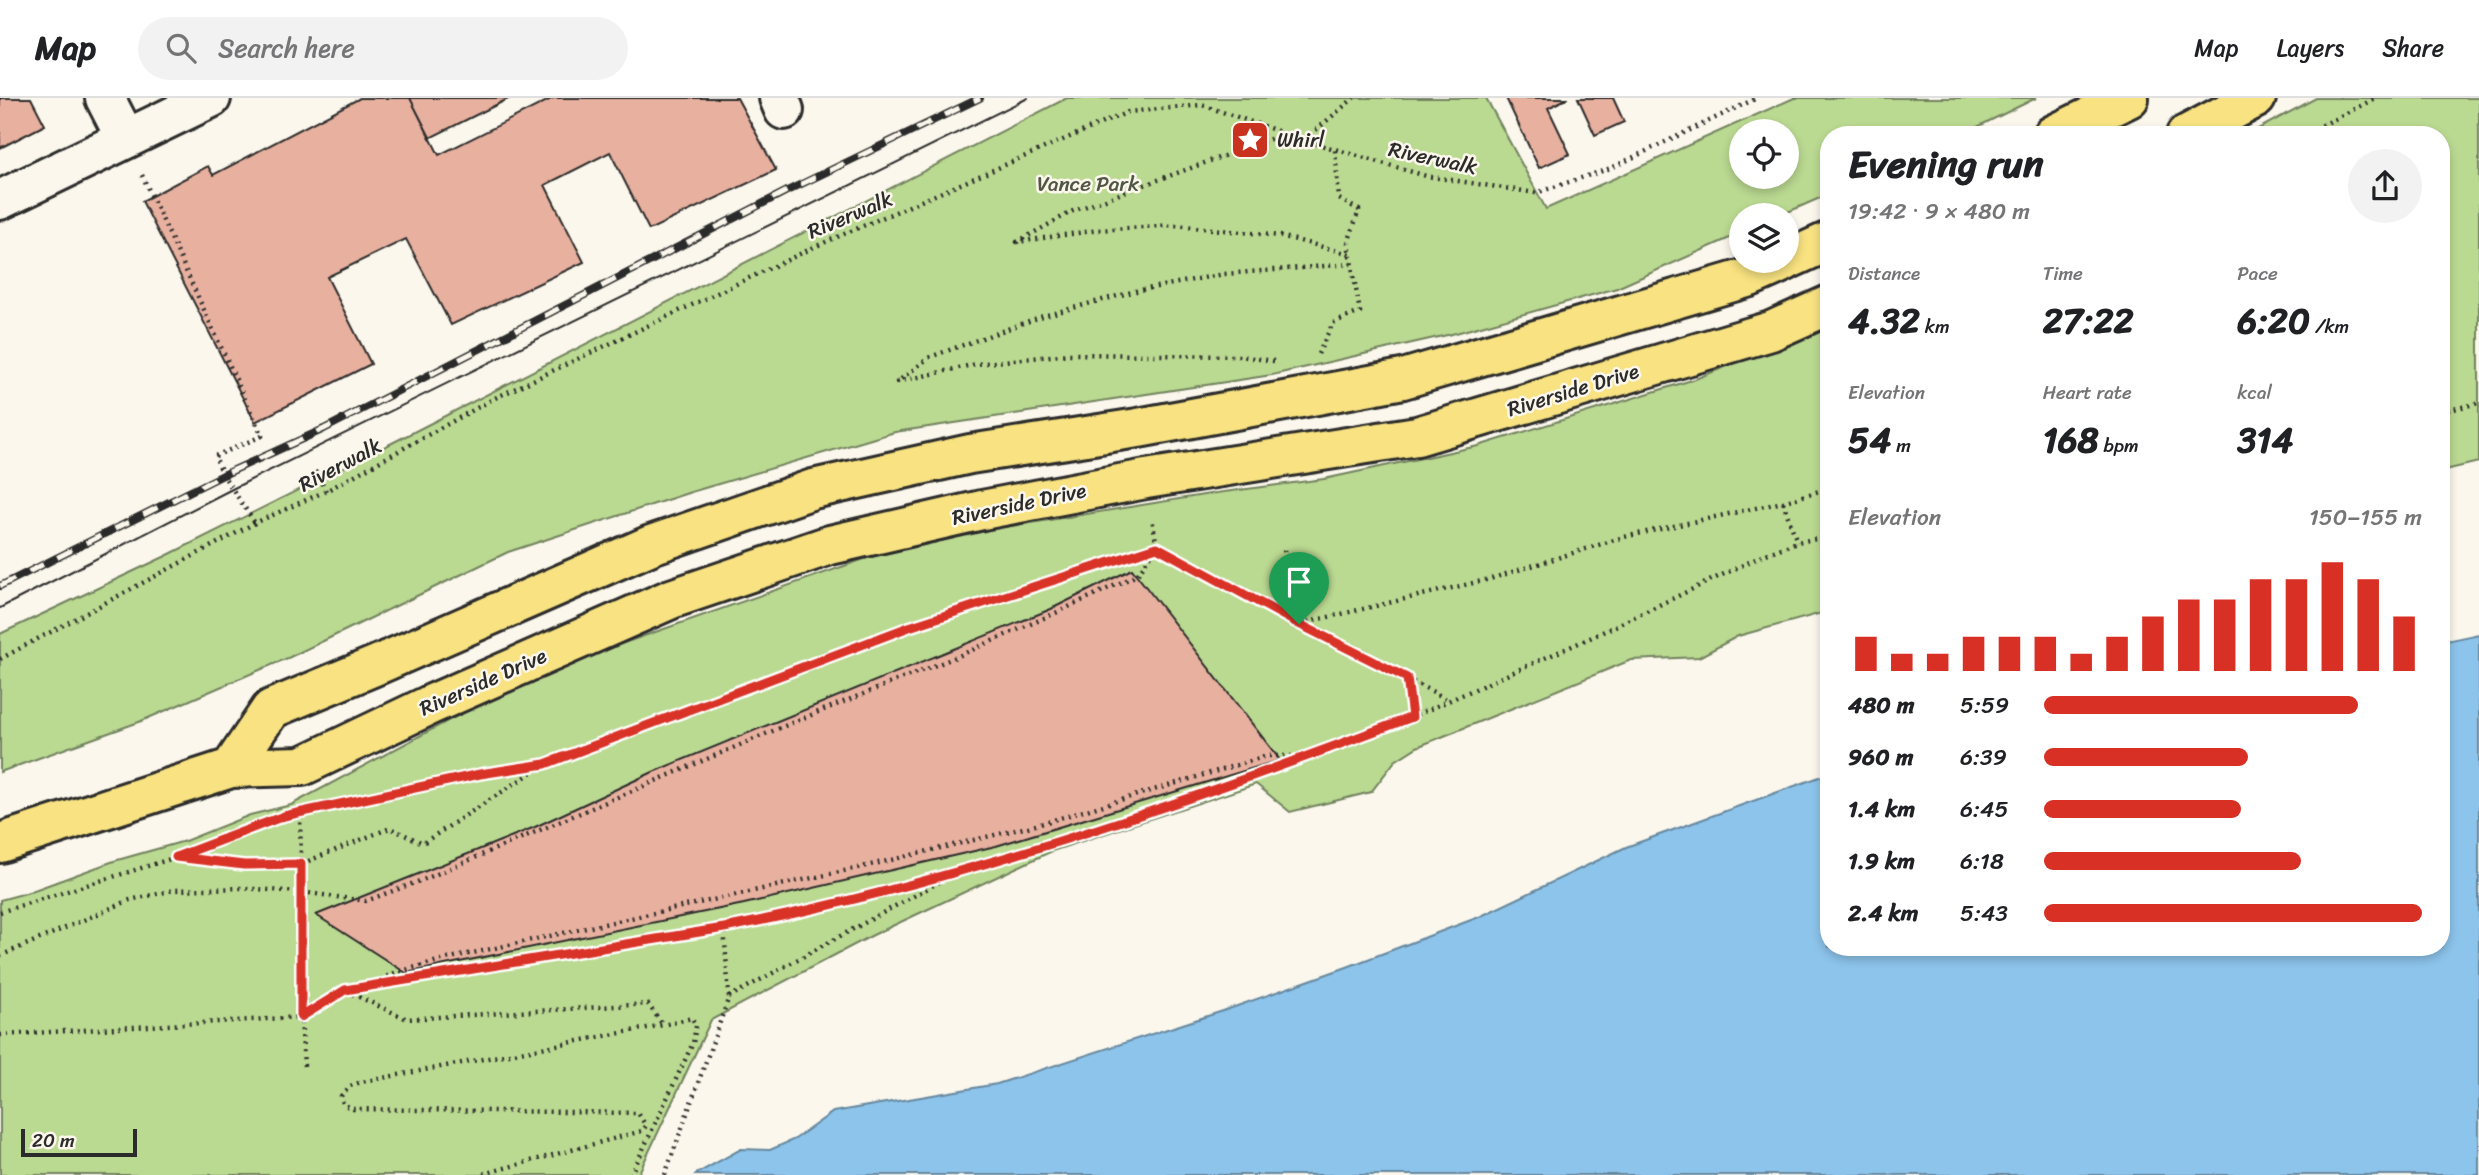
<!DOCTYPE html>
<html lang="en">
<head>
<meta charset="utf-8">
<style>
  :root { --surface:#fff; --page:#f2f2f2; --text:#202124; --muted:#757577; --line:#e0e0e0; --accent:#d93025 }
  body { margin:0; font-family:Sriracha,sans-serif; background:var(--page); color:var(--text); height:100vh; display:flex; flex-direction:column; font-size:26px; white-space:nowrap }
  * { box-sizing:border-box; margin:0 }
  p { font-size:23px; color:var(--muted) }
  .icon { flex:none; width:38px; height:38px; fill:none; stroke:currentColor; stroke-width:2; stroke-linecap:round; stroke-linejoin:round }
  .map { position:relative; flex:1; overflow:hidden }
  .drawer { position:absolute; left:1820px; top:28px; width:630px; height:830px; display:flex; flex-direction:column; background:var(--surface); border-radius:28px; box-shadow:0 4px 10px #0003 }
  .drawer>* { flex:none }
  .controls { position:absolute; left:1729px; top:21px; display:grid; gap:14px }
  .controls a { display:grid; place-items:center; width:70px; height:70px; border-radius:50%; background:var(--surface); box-shadow:0 4px 10px #0003; font-size:35px }
  .scale { position:absolute; left:21px; bottom:18px; width:116px; box-sizing:border-box; padding-left:7px; border:4px solid #2b2b2b; border-top:0; font-size:19px; line-height:24px; white-space:nowrap; color:#2b2b2b; -webkit-text-stroke:5px #fbf7ec; paint-order:stroke }
  .pin { position:absolute; display:grid; place-items:center; width:60px; height:60px; color:#fff; margin:-72px -30px; border-radius:50% 50% 50% 0; rotate:-45deg; box-shadow:0 0 7px #0007 }
  .pin .icon { rotate:45deg }
  .round { display:grid; place-items:center; flex:none; width:74px; height:74px; border-radius:37px; background:var(--page) }
  .headline { display:flex; align-items:center; justify-content:space-between; height:119px; padding:0 28px }
  h1 { font-size:38px; font-weight:800; line-height:52px }
  .stats { display:grid; grid-template-columns:repeat(3,1fr); gap:10px; height:119px; padding:7px 28px }
  .stats div { display:grid; align-content:center }
  .stats b { font-size:35px; font-weight:800 }
  .stats small { font-size:19px; font-weight:400 }
  .stats p { font-size:19px }
  .chart { height:196px; padding:14px 28px }
  .chart p { display:flex; justify-content:space-between }
  .chart svg { width:100%; height:126px; margin-top:7px; stroke:var(--accent); stroke-width:6 }
  ul { padding:0 28px; list-style:none; font-size:23px }
  li { display:grid; grid-template-columns:112px 84px 1fr; align-items:center; height:52px }
  li i { height:18px; border-radius:9px; background:var(--accent) }
  header { display:flex; align-items:center; gap:42px; box-sizing:border-box; height:98px; padding:0 35px; background:var(--surface); border-bottom:2px solid var(--line) }
  header strong { font-size:33px }
  nav { display:flex; gap:38px; margin-inline-start:auto; font-size:24px }
  .search { width:490px; height:63px; background:var(--page); display:flex; align-items:center; gap:18px; box-sizing:border-box; padding:0 24px; border-radius:38px; color:var(--muted); font-size:26px }
  .map>svg:first-child { display:block }
  .green { fill:#bad991; stroke:#72825e; stroke-width:2; fill-rule:evenodd }
  .water { fill:#8dc4eb; stroke:#66879e; stroke-width:2 }
  .building { fill:#e8b09f; stroke:#2b2b2b; stroke-width:2 }
  .lines { fill:none; stroke-linecap:round; stroke-linejoin:round }
  .street-casing { stroke:#2b2b2b; stroke-width:44 }
  .primary-casing { stroke:#2b2b2b; stroke-width:44 }
  .path { stroke:#2b2b2b; stroke-width:4.5; stroke-dasharray:2 5; stroke-linecap:butt }
  .street { stroke:#fbf7ec; stroke-width:38 }
  .primary { stroke:#f8e281; stroke-width:38 }
  .tram { stroke:#2b2b2b; stroke-width:2 }
  .rail-casing { stroke:#2b2b2b; stroke-width:8 }
  .rail { stroke:#fbf7ec; stroke-width:5; stroke-dasharray:16; stroke-linecap:butt }
  .route-casing { stroke:#fff; stroke-width:14 }
  .route { stroke:#d93025; stroke-width:9 }
  .labels { text-anchor:middle; stroke-width:5; stroke-linejoin:round; paint-order:stroke }
  .poi-label { font-size:21px; fill:#2b2b2b; stroke:#fbf7ec; text-anchor:start }
  .street-label { font-size:21px; fill:#2b2b2b; stroke:#fbf7ec }
  .park-label { font-size:21px; fill:#4f5644; stroke:#fbf7ec }
</style>
</head>
<body>
<header>
<strong>Map</strong>
<div class="search"><svg class="icon" aria-label="search" viewBox="0 0 24 24"><circle cx="10" cy="10" r="6"/><path d="M15 15l6 6"/></svg>Search here</div>
<nav><a>Map</a><a>Layers</a><a>Share</a></nav>
</header>
<div class="map">
<svg width="2479" height="1077" viewBox="0 0 2479 1077">
  <rect width="100%" height="100%" fill="#fbf7ec"/>
  <filter id="ink" filterUnits="userSpaceOnUse"><feTurbulence type="fractalNoise" baseFrequency=".0143" numOctaves="2"/><feDisplacementMap in="SourceGraphic" scale="14" xChannelSelector="R" yChannelSelector="G"/><feConvolveMatrix kernelMatrix="1 2 1 2 8 2 1 2 1" color-interpolation-filters="sRGB"/></filter>
  <g filter="url(#ink)">
    <path class="green" d="M1067 0H1486L1546 111 1794 0H2036L1961 37H1829V96L1781 117H1741V135L1617 190 1456 235 1272 277 895 334 691 394 508 454 290 559 139 624 0 674V536L166 458 396 343ZM1741 33H1787V79H1741Z
      M2316 0H2479V364L2441 373V37H2247Z
      M1829 228V513L1738 538 1699 559 1631 562 1417 649 1395 663 1371 694 1290 714 1256 686 1052 753 873 837 711 922 638 1077H0V802L26 795 114 763 185 743 250 717 291 707 511 589 621 546 870 459 994 431 1216 395 1324 381 1478 348 1695 281Z"/>
    <path class="water" d="M2479 536V1077H694L741 1051 770 1052 795 1041 833 1014 997 986 1223 913 1347 869 1479 819 1626 749 1822 678 1829 681V849H2441V544Z"/>
    <path class="building" d="M0 0H31L45 27 0 50Z
      M360 0H410L439 57 553 0H737L776 72 649 132 610 54 545 87 584 164 451 227 406 141 327 179 371 266 255 324 142 103 208 68 213 77Z
      M410 0H510L430 40Z
      M1506 0H1568L1548 10 1570 56 1539 70Z
      M1578 0H1613L1624 24 1595 37Z
      M1132 471 1280 662 996 748 744 806 406 875 316 817 535 729 653 674 1051 511Z"/>
    <g class="lines">
      <defs>
        <path id="street" d="M105 0 126 41
          M779 0 784 12
          M0 102 211 0"/>
        <path id="primary" d="M2053 37 2129 0
          M2186 37 2256 0
          M1787 162 1829 143
          M231 670 271 611 377 567 651 447 813 391 970 356 1138 330 1403 281 1750 179 1786 163
          M0 745 231 670 302 668 432 606 671 501 830 447 982 412 1146 381 1417 338 1771 233 1829 207"/>
      </defs>
      <use href="#street" class="street-casing"/>
      <use href="#primary" class="primary-casing"/>
      <path class="path" d="M1284 36 1073 113 1017 144 1098 132 1174 127 1280 138 1350 156
        M2303 37 2376 0
        M1305 41 1354 0
        M142 77 262 338 215 358 223 377 255 425
        M1318 256 1333 225 1360 214 1348 145 1359 112 1339 101 1335 52
        M1274 263 1240 258 1069 256 976 266 897 284 930 259 1043 218 1136 193 1224 176 1351 166
        M2441 314 2479 305
        M315 373 326 393
        M1783 404 1797 444
        M1284 452 1299 526 1447 601
        M0 561 255 425 326 393 495 300 821 146 1128 14 1202 7 1304 42 1426 78 1536 95 1611 70 1757 0
        M1407 581 1412 619
        M180 759 244 767 301 766 300 715
        M0 814 196 753 284 718 480 676 545 666 909 529 1157 449 1299 526 1490 481 1624 439 1783 404 1829 390
        M0 858 130 802 174 792 240 790 301 794 366 803 425 781 801 621 956 559 1060 513 1137 477 1157 449 1152 420
        M375 886 391 876 441 862 862 769 1040 726 1267 658H1302
        M346 893 407 921 648 906 663 927 361 984 350 988 341 998 343 1006 353 1011 638 1015 646 1028 642 1033 479 1077
        M729 899 952 777
        M0 937 301 919 345 892 536 862 766 822 981 767 1257 677 1412 619 1590 540 1766 456 1797 444 1829 439
        M304 968 301 919V766L390 730 423 745 542 668
        M631 1077 693 945 696 928 692 920 663 927
        M665 1077 729 899 724 830"/>
      <use href="#street" class="street"/>
      <use href="#primary" class="primary"/>
      <path class="tram" d="M0 510 234 390 1028 0"/>
      <defs>
        <path id="rail" d="M0 488 223 377 324 331 789 92 980 0"/>
      </defs>
      <use href="#rail" class="rail-casing"/>
      <use href="#rail" class="rail"/>
    </g>
  </g>
  <g class="lines" filter="url(#ink)">
    <defs>
      <path id="route" d="M1157 449 1299 526 1407 580 1412 619C1188 704 959 784 724 830L345 892 301 919V766L244 767 176 759 284 718 480 676 545 666 909 529Z"/>
    </defs>
    <use href="#route" class="route-casing"/>
    <use href="#route" class="route"/>
  </g>
  <defs>
    <symbol id="sight-square" viewBox="-11 -11 22 22"><rect x="-9" y="-9" width="18" height="18" rx="4" fill="#c8321e" stroke="#fbf7ec"/><path d="M0-6L1.8-2.2L6-1.7L2.9 1.2L3.7 5.4L0 3.3L-3.7 5.4L-2.9 1.2L-6-1.7L-1.8-2.2Z" fill="#fff"/></symbol>
  </defs>
  <g fill-rule="evenodd">
    <use href="#sight-square" x="1228" y="20" width="44" height="44"/>
  </g>
  <g class="labels">
    <g class="poi-label">
      <text x="1277" y="49">Whirl</text>
    </g>
    <g class="street-label">
      <text transform="translate(1433 60) rotate(12)" y="7">Riverwalk</text>
      <text transform="translate(850 117) rotate(-23)" y="7">Riverwalk</text>
      <text transform="translate(1573 292) rotate(-17)" y="7">Riverside Drive</text>
      <text transform="translate(340 367) rotate(-28)" y="7">Riverwalk</text>
      <text transform="translate(1019 406) rotate(-12)" y="7">Riverside Drive</text>
      <text transform="translate(483 584) rotate(-24)" y="7">Riverside Drive</text>
    </g>
    <g class="park-label">
      <text x="1088" y="93">Vance Park</text>
    </g>
  </g>
</svg>
<div class="controls">
<a><svg class="icon" aria-label="locate" viewBox="0 0 24 24"><circle cx="12" cy="12" r="6"/><path d="M12 2v4M12 18v4M2 12h4M18 12h4"/></svg></a>
<a><svg class="icon" aria-label="layers" viewBox="0 0 24 24"><path d="M12 4l9 5-9 5-9-5zM3 14l9 5 9-5"/></svg></a>
</div>
<div class="scale">20 m</div>
<div class="pin" style="left:1299px;top:526px;background:#1e9e55"><svg class="icon" aria-label="arrive" viewBox="0 0 24 24"><path d="M6 21V4h12l-3 4 3 4H6"/></svg></div>
<section class="drawer">
<div class="headline"><div><h1>Evening run</h1><p>19:42 · 9 × 480 m</p></div><a class="round"><svg class="icon" aria-label="share" viewBox="0 0 24 24"><path d="M12 15V3M7 8l5-5 5 5M5 13v7h14v-7"/></svg></a></div>
<div class="stats">
<div><p>Distance</p><b>4.32<small> km</small></b></div>
<div><p>Time</p><b>27:22</b></div>
<div><p>Pace</p><b>6:20<small> /km</small></b></div>
</div>
<div class="stats">
<div><p>Elevation</p><b>54<small> m</small></b></div>
<div><p>Heart rate</p><b>168<small> bpm</small></b></div>
<div><p>kcal</p><b>314</b></div>
</div>
<div class="chart"><p><span>Elevation</span>150–155 m</p>
<svg viewBox="0 0 160 44" preserveAspectRatio="none"><path d="M5 44V32M15 44V38M25 44V38M35 44V32M45 44V32M55 44V32M65 44V38M75 44V32M85 44V25M95 44V19M105 44V19M115 44V12M125 44V12M135 44V6M145 44V12M155 44V25"/></svg>
</div>
<ul>
<li><b>480 m</b>5:59<i style="width:83%"></i></li>
<li><b>960 m</b>6:39<i style="width:54%"></i></li>
<li><b>1.4 km</b>6:45<i style="width:52%"></i></li>
<li><b>1.9 km</b>6:18<i style="width:68%"></i></li>
<li><b>2.4 km</b>5:43<i style="width:100%"></i></li>
</ul>
</section>
</div>
</body>
</html>
